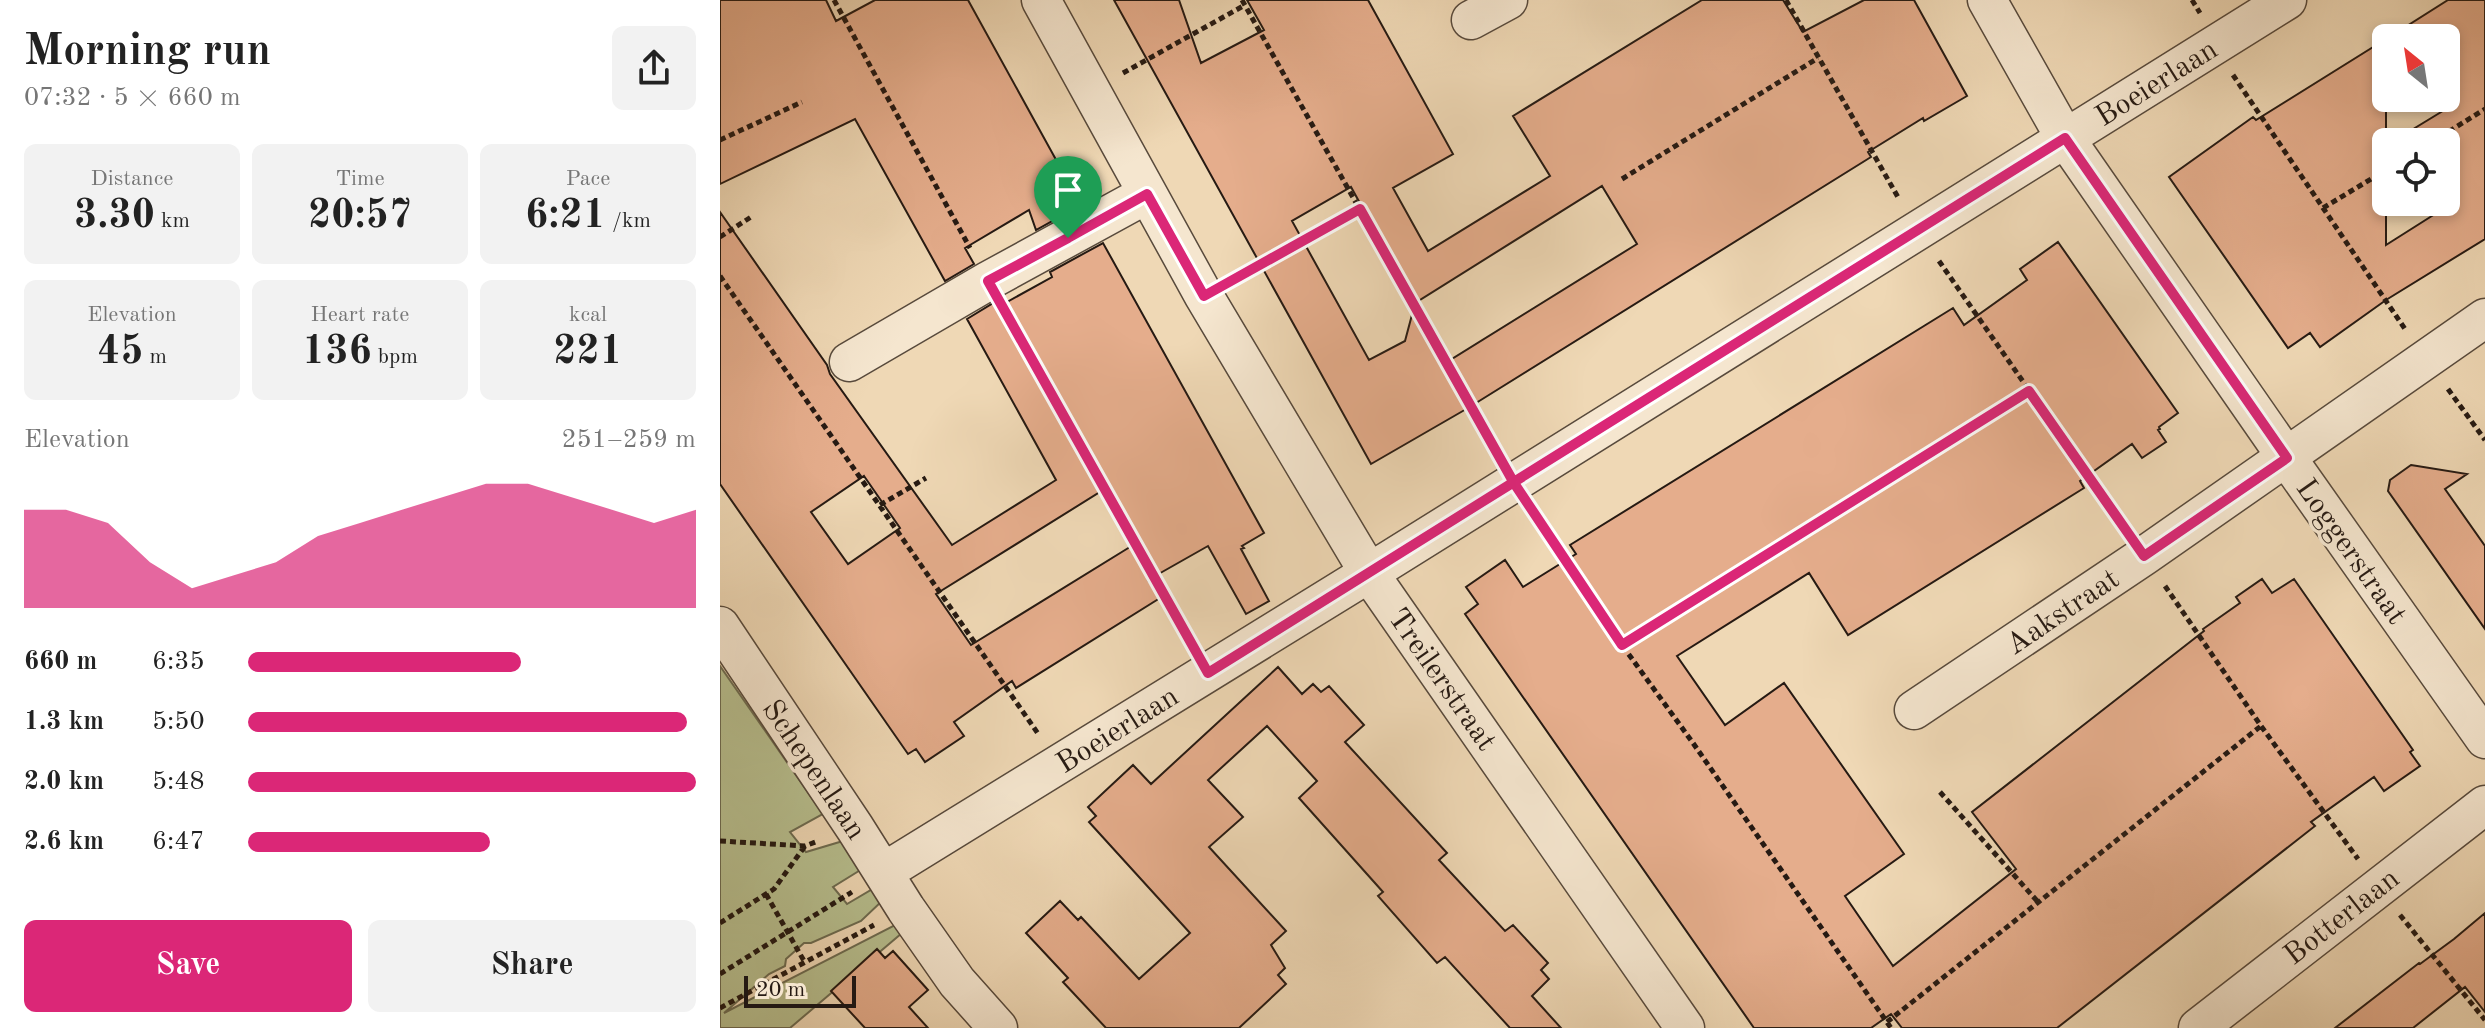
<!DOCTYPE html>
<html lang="en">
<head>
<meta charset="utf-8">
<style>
  :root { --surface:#fff; --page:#f2f2f2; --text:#222; --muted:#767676; --accent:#db2777 }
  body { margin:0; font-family:"Old Standard TT",serif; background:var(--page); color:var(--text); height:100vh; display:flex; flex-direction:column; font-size:30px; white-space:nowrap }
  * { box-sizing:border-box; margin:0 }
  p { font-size:26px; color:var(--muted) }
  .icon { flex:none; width:44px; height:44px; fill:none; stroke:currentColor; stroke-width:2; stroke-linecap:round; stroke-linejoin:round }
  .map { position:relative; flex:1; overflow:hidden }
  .details { display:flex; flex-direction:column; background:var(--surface); width:720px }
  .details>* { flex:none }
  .needle { width:52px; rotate:330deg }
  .buttons { position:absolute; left:1652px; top:24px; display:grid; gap:16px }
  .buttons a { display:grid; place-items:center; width:88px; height:88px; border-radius:12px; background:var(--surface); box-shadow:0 4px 12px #0003; font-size:40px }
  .scale { position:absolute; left:24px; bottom:20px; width:112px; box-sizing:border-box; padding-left:8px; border:4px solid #261a13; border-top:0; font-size:22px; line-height:28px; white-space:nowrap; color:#261a13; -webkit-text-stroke:6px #f5e6cf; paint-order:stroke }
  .pin { position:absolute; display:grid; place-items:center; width:68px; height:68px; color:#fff; margin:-82px -34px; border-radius:50% 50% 50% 0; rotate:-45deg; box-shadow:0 0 8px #0007 }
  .pin .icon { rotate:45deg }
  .round { display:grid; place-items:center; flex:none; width:84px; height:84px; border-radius:12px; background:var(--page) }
  .overview { display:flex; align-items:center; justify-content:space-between; height:136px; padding:0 24px }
  h1 { font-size:44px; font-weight:700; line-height:60px }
  .metrics { display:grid; grid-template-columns:repeat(3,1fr); gap:12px; height:136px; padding:8px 24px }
  .metrics div { display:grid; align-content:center; border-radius:12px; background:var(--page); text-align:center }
  .metrics b { font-size:40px; font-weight:700 }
  .metrics small { font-size:22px; font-weight:400 }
  .metrics p { font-size:22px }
  .chart { height:224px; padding:16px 24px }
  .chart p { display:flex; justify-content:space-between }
  .chart svg { width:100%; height:144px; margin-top:8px; fill:var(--accent); opacity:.7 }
  .button { display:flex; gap:16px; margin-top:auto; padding:16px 24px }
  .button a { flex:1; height:92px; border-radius:12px; background:var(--accent); color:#fff; font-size:32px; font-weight:700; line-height:92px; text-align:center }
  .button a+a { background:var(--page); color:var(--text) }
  ul { padding:0 24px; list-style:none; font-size:26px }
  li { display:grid; grid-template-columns:128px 96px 1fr; align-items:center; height:60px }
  li i { height:20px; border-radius:10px; background:var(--accent) }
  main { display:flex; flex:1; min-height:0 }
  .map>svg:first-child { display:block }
  .green { fill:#b7bf8f; stroke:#6e6c51; stroke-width:2 }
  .building { fill:#e5ad8c; stroke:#261a13; stroke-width:2; fill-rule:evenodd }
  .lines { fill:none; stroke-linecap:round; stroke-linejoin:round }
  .minor-casing { stroke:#584a3c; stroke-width:41 }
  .path { stroke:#261a13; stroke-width:5; stroke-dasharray:6 4; stroke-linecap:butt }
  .minor { stroke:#f5e6cf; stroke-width:38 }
  .route-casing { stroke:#fff; stroke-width:16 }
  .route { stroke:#db2777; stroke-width:10 }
  .labels { text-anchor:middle; stroke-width:7; stroke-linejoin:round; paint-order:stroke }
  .street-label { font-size:30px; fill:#261a13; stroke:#f5e6cf }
</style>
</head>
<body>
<main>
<section class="details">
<div class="overview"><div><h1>Morning run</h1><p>07:32 · 5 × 660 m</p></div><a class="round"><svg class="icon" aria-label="share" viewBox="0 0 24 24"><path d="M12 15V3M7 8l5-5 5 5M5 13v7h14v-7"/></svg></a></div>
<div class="metrics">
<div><p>Distance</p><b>3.30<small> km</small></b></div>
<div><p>Time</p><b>20:57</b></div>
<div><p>Pace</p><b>6:21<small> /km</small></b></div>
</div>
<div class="metrics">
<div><p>Elevation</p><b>45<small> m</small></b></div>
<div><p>Heart rate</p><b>136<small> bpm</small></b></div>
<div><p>kcal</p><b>221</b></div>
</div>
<div class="chart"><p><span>Elevation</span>251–259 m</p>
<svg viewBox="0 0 160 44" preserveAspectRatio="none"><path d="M0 44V14L10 14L20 18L30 30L40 38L50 34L60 30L70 22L80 18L90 14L100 10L110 6L120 6L130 10L140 14L150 18L160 14V44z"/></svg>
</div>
<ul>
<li><b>660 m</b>6:35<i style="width:61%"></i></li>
<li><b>1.3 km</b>5:50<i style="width:98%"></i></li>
<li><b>2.0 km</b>5:48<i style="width:100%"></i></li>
<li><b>2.6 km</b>6:47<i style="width:54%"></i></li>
</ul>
<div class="button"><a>Save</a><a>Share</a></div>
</section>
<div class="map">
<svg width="1765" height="1028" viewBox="0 0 1765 1028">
  <rect width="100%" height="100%" fill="#efd8b5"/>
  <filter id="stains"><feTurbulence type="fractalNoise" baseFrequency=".0025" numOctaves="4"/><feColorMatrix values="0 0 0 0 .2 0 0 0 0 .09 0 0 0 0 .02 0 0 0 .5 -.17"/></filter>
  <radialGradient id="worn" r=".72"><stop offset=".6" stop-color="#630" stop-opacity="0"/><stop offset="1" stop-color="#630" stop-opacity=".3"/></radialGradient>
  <path class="green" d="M0 666 103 814 70 832 86 852 123 841 142 869 113 887 127 904 156 887 162 901 141 921 91 943H84L66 959 65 966 49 974 4 1013 177 924 182 933 70 1028H0Z"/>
  <path class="building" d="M0 0H106L116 21 155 0H248L361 205 316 230 309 210 245 248 254 264 225 281 135 119 0 184Z
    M394 0H459L481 63 544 30 527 0H648L733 154 673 188 708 251 830 176 793 116 982 0H1063L1083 32 1144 0H1194L1247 96 1204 121 1203 118 1148 152 1151 157 748 408 651 464ZM882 186 917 244 722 365 693 311 685 341 649 360 572 221 631 187 695 303Z
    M1728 0H1765V239L1666 300 1600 347 1590 333 1568 348 1449 177 1533 117 1536 120 1666 39V245L1726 207V142H1672L1726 109V38H1668Z
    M0 212 107 365 110 374 232 545 336 480 247 319 275 302 278 307 332 277 330 272 383 243 544 533 522 546 524 548 521 549 549 601 526 614 488 546 428 580 440 598 296 688 292 681 234 722 244 736 205 762 196 749 188 754 0 484ZM144 476 180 528 128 564 91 512ZM388 487 418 542 251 645 216 594Z
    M1338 242 1458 413 1439 427 1440 429 1438 430 1446 442 1422 458 1412 444 1360 481 1364 488 1128 635 1089 573 957 656 1005 725 1064 683 1184 854 1125 896 1173 966 1296 869 1252 812 1484 631 1483 629 1520 603 1516 597 1542 579 1552 593 1574 579 1693 750 1690 752 1700 766 1664 791 1654 777 1591 822 1595 826 1337 1028H1182L1171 1014 1151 1028H1034L745 614 758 604 746 587 785 560 803 587 856 554 850 545 1233 308 1244 325 1307 280 1300 269Z
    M1691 465 1747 474 1725 489 1765 546V629L1668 491 1670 480Z
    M558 667 582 694 593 684 601 692 609 686 644 725 625 742 727 853 719 860 785 931 793 925 828 963 821 970 829 979 812 996 841 1028H790L725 957 717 963 658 896 663 892 579 798 597 781 547 726 488 780 523 817 489 847 566 931 551 945 565 968 558 975 566 984 519 1028H386L343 982 348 978 306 933 340 901 358 920 361 917 419 979 470 933 369 822 376 816 368 807 413 765 431 784Z
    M1765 913V1012L1745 987 1693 1028H1615L1699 963 1700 964 1734 939Z
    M157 949 165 958 173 951 208 990 189 1007 208 1028H145L111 991Z"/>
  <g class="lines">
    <defs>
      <path id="minor" d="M321 0 484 296 649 573 965 1028
        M1267 0 1345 138 1567 458 1765 739
        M751 20 788 0
        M129 362 268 281 427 194
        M0 626 135 828 186 909 237 982 278 1028
        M1194 710 1424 556 1765 318
        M164 872 649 573 1567 0
        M1478 1028 1765 805"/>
    </defs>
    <use href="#minor" class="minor-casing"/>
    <path class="path" d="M114 0 250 248
      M522 0 775 450
      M1066 0 1179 199
      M1472 0 1480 13
      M403 73 525 5
      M1513 75 1685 329
      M0 140 82 102
      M1712 142 1765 109
      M902 179 1098 58
      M1603 208 1666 170
      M0 237 31 217
      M1219 261 1403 525
      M0 276 319 735
      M516 278 640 209
      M286 313 471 643
      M1728 389 1765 440
      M160 505 206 478
      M814 513 902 645 973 743 1171 1028
      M1445 586 1541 726 1638 859
      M902 645 1309 391
      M1220 792 1318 902
      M0 841 85 846 98 841
      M46 894 84 961
      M1680 915 1765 1020
      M0 923 54 889 85 846
      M0 974 132 892
      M0 1008 154 925
      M1167 1022 1541 726"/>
    <use href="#minor" class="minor"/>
  </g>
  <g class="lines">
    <defs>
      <path id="route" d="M348 238 268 281 488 673 1345 138 1567 458 1424 556 1309 391 902 645 794 483 640 209 484 296 427 194 348 238"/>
    </defs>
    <use href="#route" class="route-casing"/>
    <use href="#route" class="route"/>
  </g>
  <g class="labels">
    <g class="street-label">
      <text transform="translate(1436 82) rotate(-32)" y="10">Boeierlaan</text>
      <text transform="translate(1632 551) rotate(55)" y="10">Loggerstraat</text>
      <text transform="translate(1342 611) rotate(-34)" y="10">Aakstraat</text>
      <text transform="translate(723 679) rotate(55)" y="10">Treilerstraat</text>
      <text transform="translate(397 729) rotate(-32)" y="10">Boeierlaan</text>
      <text transform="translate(95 769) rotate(56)" y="10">Schepenlaan</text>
      <text transform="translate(1621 916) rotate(-38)" y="10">Botterlaan</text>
    </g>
  </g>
  <rect width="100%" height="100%" filter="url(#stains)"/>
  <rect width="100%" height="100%" fill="url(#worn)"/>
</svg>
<div class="buttons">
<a><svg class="needle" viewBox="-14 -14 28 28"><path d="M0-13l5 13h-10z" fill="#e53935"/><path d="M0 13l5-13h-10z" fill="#767676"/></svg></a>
<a><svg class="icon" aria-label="locate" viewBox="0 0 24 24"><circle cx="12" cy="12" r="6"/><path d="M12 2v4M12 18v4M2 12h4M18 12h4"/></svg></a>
</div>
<div class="scale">20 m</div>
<div class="pin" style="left:348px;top:238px;background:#1e9e55"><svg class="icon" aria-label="arrive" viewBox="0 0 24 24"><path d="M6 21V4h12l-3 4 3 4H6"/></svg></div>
</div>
</main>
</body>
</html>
